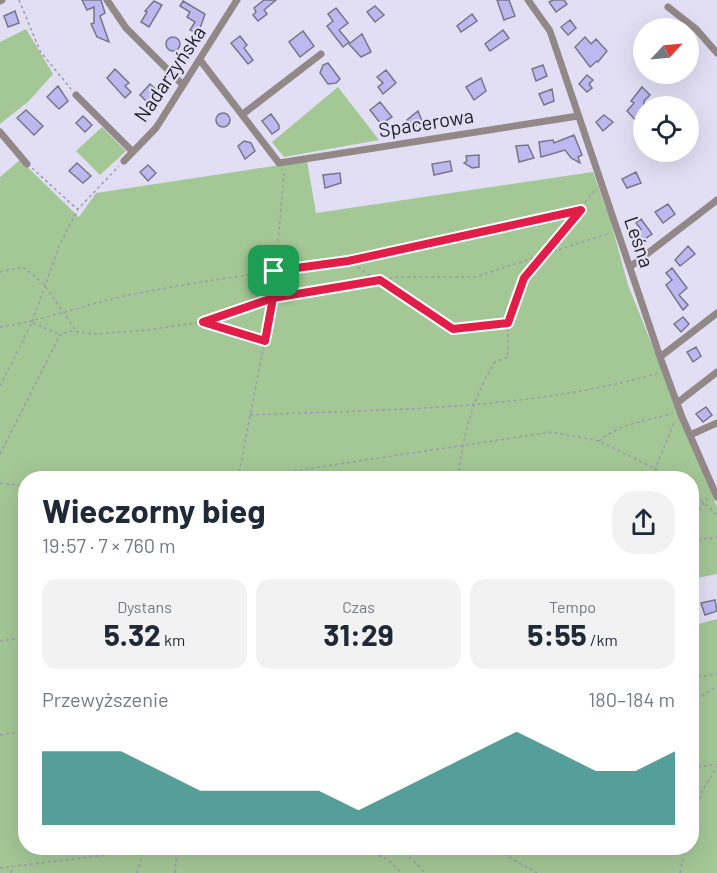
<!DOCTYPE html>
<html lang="pl">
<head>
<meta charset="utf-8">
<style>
  :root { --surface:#fff; --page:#f2f2f3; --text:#1f2937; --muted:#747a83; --accent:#0f766e }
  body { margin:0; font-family:Barlow,sans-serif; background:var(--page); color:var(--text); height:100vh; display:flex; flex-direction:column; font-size:22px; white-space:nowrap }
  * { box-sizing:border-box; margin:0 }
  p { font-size:20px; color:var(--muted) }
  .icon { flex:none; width:33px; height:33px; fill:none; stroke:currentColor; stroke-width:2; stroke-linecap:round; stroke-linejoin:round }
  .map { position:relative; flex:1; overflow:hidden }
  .details { position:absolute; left:18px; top:471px; width:681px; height:384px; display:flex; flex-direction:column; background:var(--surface); border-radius:24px; box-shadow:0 6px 24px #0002 }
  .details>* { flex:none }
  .needle { width:39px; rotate:64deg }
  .controls { position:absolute; left:633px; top:18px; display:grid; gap:12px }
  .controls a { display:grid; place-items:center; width:66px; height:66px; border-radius:50%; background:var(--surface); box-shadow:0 6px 24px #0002; font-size:30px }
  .pin { position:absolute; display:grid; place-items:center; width:51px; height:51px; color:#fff; margin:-26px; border-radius:12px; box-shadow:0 3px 9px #0006 }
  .round { display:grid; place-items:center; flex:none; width:63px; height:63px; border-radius:24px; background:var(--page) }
  .summary { display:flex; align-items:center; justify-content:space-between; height:102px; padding:0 24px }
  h1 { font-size:33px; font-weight:700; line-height:45px }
  .stats { display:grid; grid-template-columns:repeat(3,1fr); gap:9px; height:102px; padding:6px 24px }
  .stats div { display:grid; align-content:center; border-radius:15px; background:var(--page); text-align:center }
  .stats b { font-size:30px; font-weight:700 }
  .stats small { font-size:16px; font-weight:400 }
  .stats p { font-size:16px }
  .chart { height:168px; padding:12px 24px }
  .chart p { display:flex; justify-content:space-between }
  .chart svg { width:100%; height:108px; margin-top:6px; fill:var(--accent); opacity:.7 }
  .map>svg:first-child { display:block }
  .green { fill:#a4c796 }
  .building { fill:#bdb8f0; stroke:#78768a; stroke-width:1.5 }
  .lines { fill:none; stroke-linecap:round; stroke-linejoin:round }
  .path { stroke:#9e9bac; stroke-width:1.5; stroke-dasharray:3 3; stroke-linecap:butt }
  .street { stroke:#938888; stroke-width:7 }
  .route-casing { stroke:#fff; stroke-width:12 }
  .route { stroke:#e11d48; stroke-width:8 }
  .labels { text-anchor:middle; stroke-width:4.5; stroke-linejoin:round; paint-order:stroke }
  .street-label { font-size:20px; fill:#1f1d25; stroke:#e2dff5 }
</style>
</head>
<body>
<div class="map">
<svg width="717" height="873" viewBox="0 0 717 873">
  <rect width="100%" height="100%" fill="#e2dff5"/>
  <path class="green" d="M26 29 53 74 29 101 0 124V42Z
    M338 87 379 140 284 157 272 142Z
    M102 127 126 151 100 175 76 151Z
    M20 160 79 217 96 193 307 161 316 213 593 172 610 219 628 285 717 507V574L692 579V478H26V848H692V622L695 625 717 619V873H0V177Z"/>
  <path class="building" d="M82 0H101L105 13 100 16 109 42 97 37 91 24 94 23V7L87 10Z
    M264 0H276L264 10 267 14 258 21 253 15 256 12 254 8Z
    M497 0H509L515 16 504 20Z
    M553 0H564L567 4 556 12 549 2Z
    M154 1 162 5 149 27 141 22 147 12 145 11Z
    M183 1 205 14 198 34 190 30 195 22 187 17 190 12 180 6Z
    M375 6 384 15 375 22 367 12Z
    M336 8 348 23 339 30 349 42 343 47 327 26 333 21 328 14Z
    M15 11 19 23 8 27 4 16Z
    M472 14 477 21 461 32 457 26Z
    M570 20 576 28 568 35 561 27Z
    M503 30 509 38 490 51 485 44Z
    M303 31 314 46 300 57 289 42Z
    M362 34 371 52 361 57 349 44Z
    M240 36 247 45 244 48 253 60 248 64 231 43Z
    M585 37 591 44 596 39 607 51 598 62 597 61 590 67 575 47Z
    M166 44a7 7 0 1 1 14 0a7 7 0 1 1-14 0Z
    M328 63 340 79 336 83 328 84 320 73 323 65Z
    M543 65 547 76 536 81 532 69Z
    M115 69 129 83 125 86 131 92 125 98 107 78Z
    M386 70 396 83 383 94 378 87 383 83 377 77Z
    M587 75 593 80 589 84 592 88 587 92 579 84Z
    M481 78 486 91 474 100 466 87Z
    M150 84 160 93 147 102 140 95Z
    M58 86 68 101 59 109 47 97Z
    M642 87 650 95 644 101V129L627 111 634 103 631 101Z
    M552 89 554 101 544 105 539 94Z
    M380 102 392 117 381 124 370 110Z
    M26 110 43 126 34 135 17 118Z
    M418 111 422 121 413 128 407 120Z
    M216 120a7 7 0 1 1 14 0a7 7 0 1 1-14 0Z
    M271 114 279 125V129L272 134 262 121Z
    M604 115 613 122 603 131 596 122Z
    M83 116 92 125 85 132 76 123Z
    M574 135 582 155 578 157 580 163 571 158 565 150 541 157 539 142 553 140 554 143Z
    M244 141 251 143 255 151 245 159 238 146Z
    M528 145 534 158 519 162 516 146Z
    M479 155V167L472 168 464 163 467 161 466 156Z
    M450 161 452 171 434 175 432 164Z
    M77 163 91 176 83 183 69 171Z
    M148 165 156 173 148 181 140 172Z
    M636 172 641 183 627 188 622 179Z
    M340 173 341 183 325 188 323 175Z
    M668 204 675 214 663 223 655 212Z
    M641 219 652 234 642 241 636 238 641 229 636 223Z
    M688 246 695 254 680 266 675 260Z
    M672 268 687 288 679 295 688 305 683 310 666 285 672 280 666 273Z
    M683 317 689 324 681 332 674 324Z
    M696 347 701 356 693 362 687 352Z
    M706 407 712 415 703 422 696 414Z
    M715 600 717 611 705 615 701 603Z"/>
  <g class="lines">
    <path class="path" d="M19 0 40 51 71 89
      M32 168 77 209
      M348 261 581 210
      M0 272 23 267 44 284 76 331
      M203 322 273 298 398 277H475L610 233
      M508 322 524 278 595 190
      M33 323 59 334
      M0 327C46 320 89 303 134 294 205 280 277 271 348 261L453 329 508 323V357L495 362C472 399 463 436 458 478
      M0 386 32 322 59 246 78 209 119 166
      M250 415C387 409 526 411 659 373
      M599 441C620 423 647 421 673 413
      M0 454 60 335 69 331 96 334 147 330 203 322 265 341
      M123 478C141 473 156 467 174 478
      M238 478 273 298 284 174 282 169
      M246 478 552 432 599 441 674 478
      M645 478 655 469 675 421
      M0 483 26 486
      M692 492 717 515
      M692 520 708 497
      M692 541 717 537
      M0 641 26 637
      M692 678 717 674
      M692 703 717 686
      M0 735 26 731
      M692 768 717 764
      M692 822 703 789 717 767
      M362 848 387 859 402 873
      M401 848 425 873
      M493 848 537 873
      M0 868 163 848
      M11 873 12 867
      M137 873 143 853
      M175 873 177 848
      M680 873 685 848"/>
    <path class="street" d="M107 0 126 28 183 85
      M528 0 550 31 660 357 682 417 717 497
      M0 1 2 0
      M668 7 696 29 717 53
      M200 60 279 163 578 116
      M76 95 133 152
      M243 114 321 54
      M0 132 27 164
      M124 161 156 128 237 0
      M630 267 717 200
      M660 357 717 313
      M677 403 717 372
      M690 435 717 423"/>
  </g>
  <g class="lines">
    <defs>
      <path id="route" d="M274 271 273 298 203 322 265 341 273 298 380 280 453 329 508 323 524 278 581 210 348 261 274 271"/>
    </defs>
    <use href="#route" class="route-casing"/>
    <use href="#route" class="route"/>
  </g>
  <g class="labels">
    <g class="street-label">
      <text transform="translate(170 74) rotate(-56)" y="7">Nadarzyńska</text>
      <text transform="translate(426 123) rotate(-9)" y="7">Spacerowa</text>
      <text transform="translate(639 242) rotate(71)" y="7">Leśna</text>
    </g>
  </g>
</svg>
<div class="controls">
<a><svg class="needle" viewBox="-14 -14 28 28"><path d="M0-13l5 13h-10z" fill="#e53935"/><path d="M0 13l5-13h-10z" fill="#747a83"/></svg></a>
<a><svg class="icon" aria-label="locate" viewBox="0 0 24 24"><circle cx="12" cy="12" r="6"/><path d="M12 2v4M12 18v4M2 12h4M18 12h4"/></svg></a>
</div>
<div class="pin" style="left:274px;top:271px;background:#1e9e55"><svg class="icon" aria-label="arrive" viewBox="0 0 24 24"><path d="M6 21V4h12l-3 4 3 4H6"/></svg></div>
<section class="details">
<div class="summary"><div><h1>Wieczorny bieg</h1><p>19:57 · 7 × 760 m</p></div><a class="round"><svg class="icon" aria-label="share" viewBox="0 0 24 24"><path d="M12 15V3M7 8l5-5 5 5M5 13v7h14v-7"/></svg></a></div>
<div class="stats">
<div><p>Dystans</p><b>5.32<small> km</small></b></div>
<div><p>Czas</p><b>31:29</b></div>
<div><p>Tempo</p><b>5:55<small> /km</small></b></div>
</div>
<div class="chart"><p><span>Przewyższenie</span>180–184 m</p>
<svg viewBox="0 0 160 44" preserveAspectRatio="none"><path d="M0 44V14L10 14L20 14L30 22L40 30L50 30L60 30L70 30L80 38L90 30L100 22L110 14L120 6L130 14L140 22L150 22L160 14V44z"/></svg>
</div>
</section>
</div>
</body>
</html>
